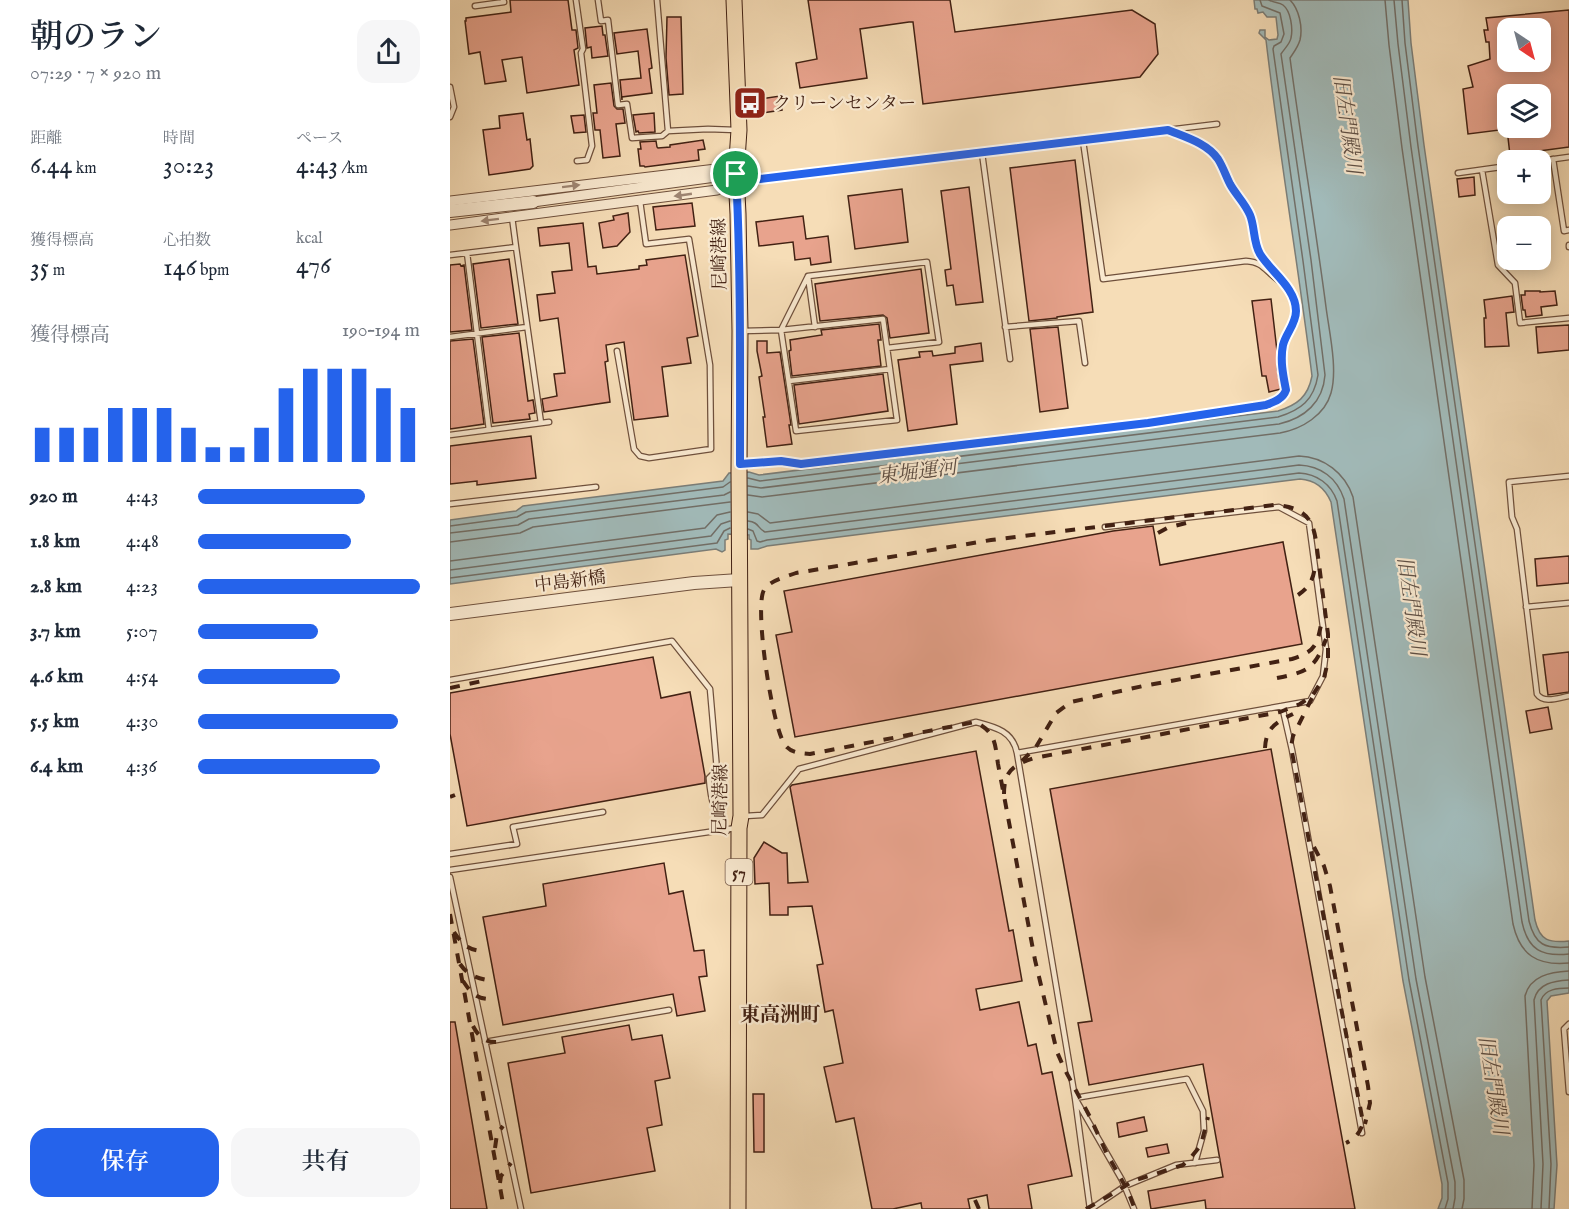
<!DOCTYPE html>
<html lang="ja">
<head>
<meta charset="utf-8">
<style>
  :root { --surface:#fff; --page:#f6f6f7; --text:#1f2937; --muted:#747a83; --accent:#2563eb }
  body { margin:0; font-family:"IM FELL English","Noto Serif JP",serif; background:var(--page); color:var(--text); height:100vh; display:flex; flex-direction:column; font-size:22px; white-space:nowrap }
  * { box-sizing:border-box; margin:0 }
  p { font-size:20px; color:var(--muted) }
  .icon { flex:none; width:33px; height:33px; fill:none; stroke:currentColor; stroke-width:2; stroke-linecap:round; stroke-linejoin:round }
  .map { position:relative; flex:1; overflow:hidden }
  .side { display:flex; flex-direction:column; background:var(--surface); width:450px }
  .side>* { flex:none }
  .needle { width:39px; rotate:144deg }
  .controls { position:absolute; left:1047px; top:18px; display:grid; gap:12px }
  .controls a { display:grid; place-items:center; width:54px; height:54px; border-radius:12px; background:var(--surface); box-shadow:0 3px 15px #0003; font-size:30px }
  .pin { position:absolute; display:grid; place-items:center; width:51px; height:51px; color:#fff; margin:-26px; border:3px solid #fff; border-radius:50%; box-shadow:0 2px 6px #0007 }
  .round { display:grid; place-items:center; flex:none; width:63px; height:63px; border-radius:18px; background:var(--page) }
  .headline { display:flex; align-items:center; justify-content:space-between; height:102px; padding:0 30px }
  h1 { font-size:33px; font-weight:600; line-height:45px }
  .figures { display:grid; grid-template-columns:repeat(3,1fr); gap:9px; height:102px; padding:6px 30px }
  .figures div { display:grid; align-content:center }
  .figures b { font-size:26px; font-weight:600 }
  .figures small { font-size:16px; font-weight:400 }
  .figures p { font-size:16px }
  .chart { height:168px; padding:12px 30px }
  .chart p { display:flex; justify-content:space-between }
  .chart svg { width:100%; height:108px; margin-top:6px; stroke:var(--accent); stroke-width:6 }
  .button { display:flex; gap:12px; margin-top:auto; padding:12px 30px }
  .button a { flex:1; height:69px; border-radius:18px; background:var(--accent); color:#fff; font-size:24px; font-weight:600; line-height:69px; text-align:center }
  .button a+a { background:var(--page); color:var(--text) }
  ul { padding:0 30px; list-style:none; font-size:20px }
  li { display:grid; grid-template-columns:96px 72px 1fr; align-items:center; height:45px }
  li i { height:15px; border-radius:8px; background:var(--accent) }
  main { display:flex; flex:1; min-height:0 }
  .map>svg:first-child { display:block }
  .water { fill:#a1bab9; stroke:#7b7d77; stroke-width:1.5 }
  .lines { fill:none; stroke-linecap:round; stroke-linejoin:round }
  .shore { stroke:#726e66; stroke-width:1.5 }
  .building { fill:#e8a38d; stroke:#422113; stroke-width:1.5; fill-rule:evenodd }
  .service-casing { stroke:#6f503c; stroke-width:7 }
  .minor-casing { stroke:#6f503c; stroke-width:11 }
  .tertiary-casing { stroke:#6f503c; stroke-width:14 }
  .primary-casing { stroke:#422113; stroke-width:17 }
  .service { stroke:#f9e9d0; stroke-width:4.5 }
  .minor { stroke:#f9e9d0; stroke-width:9 }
  .tertiary { stroke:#f9e9d0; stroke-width:12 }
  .primary { stroke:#f6ddb7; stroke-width:15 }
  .rail { stroke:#422113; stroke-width:4; stroke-dasharray:10 10; stroke-linecap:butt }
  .oneway { fill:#9e8572 }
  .route-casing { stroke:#fff; stroke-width:12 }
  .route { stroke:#2563eb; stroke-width:8 }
  .labels { text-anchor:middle; stroke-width:4.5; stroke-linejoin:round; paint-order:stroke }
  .shield { fill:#f9e9d0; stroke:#795d4c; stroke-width:1.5 }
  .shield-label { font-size:16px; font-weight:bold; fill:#422113 }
  .poi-label { font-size:18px; fill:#422113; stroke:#f9e9d0; text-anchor:start }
  .street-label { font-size:18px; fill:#422113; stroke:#f9e9d0 }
  .water-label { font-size:20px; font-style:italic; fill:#5e4f45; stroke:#f9e9d0 }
  .neighbourhood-label { font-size:20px; font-weight:bold; fill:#422113; stroke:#f9e9d0 }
</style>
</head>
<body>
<main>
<section class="side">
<div class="headline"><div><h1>朝のラン</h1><p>07:29 · 7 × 920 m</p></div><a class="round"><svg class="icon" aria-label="share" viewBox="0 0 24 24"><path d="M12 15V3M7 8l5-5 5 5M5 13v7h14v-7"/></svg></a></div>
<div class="figures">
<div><p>距離</p><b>6.44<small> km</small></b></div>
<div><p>時間</p><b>30:23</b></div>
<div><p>ペース</p><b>4:43<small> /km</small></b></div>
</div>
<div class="figures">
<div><p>獲得標高</p><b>35<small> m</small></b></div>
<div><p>心拍数</p><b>146<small> bpm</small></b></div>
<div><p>kcal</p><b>476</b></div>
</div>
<div class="chart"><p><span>獲得標高</span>190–194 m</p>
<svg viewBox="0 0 160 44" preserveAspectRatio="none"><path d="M5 44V30M15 44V30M25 44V30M35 44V22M45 44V22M55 44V22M65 44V30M75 44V38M85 44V38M95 44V30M105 44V14M115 44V6M125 44V6M135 44V6M145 44V14M155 44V22"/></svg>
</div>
<ul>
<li><b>920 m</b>4:43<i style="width:75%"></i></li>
<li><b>1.8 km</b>4:48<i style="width:69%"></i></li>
<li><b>2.8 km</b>4:23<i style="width:100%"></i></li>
<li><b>3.7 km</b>5:07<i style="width:54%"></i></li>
<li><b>4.6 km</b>4:54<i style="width:64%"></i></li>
<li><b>5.5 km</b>4:30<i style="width:90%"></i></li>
<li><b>6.4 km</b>4:36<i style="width:82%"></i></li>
</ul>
<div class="button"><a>保存</a><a>共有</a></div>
</section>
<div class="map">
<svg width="1119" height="1209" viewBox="0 0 1119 1209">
  <rect width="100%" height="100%" fill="#f6ddb7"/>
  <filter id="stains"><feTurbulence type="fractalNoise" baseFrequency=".00333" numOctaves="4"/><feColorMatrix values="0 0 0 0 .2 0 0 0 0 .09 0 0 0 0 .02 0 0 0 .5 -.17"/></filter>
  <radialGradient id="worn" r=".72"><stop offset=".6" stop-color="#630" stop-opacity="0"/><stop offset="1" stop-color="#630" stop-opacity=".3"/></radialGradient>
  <path class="water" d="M804 0H958L961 43 974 145 1085 920C1090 941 1099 943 1119 941V993L1101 996 1097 1001 1107 1165 1104 1209H988L992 1198V1184L953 981 881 502C875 488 865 480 850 479L317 546 308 549H301V540L299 539V535L278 534V539L275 540V550L272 552 266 549 0 584V520L66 511 73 506 273 481 279 473 299 472 309 475 828 411C847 405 858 397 862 376 848 264 829 152 816 40L809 33 810 30H815V37L819 40 827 39 828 35 826 17H817L813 12 808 13 807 9H805Z"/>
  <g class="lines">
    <path class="shore" d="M935 0 939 45 952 148 1063 924C1070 955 1087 966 1119 963
      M944 0 948 44 961 147 1072 922C1078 950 1092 957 1119 954
      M952 0 955 43 968 146 1079 921C1085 945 1095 949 1119 947
      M298 478 310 481 828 417C851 410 864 400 868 375L853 261 823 49 824 46 831 42 834 34 830 13 812 6 810 0
      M298 486 311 488 829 424C855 418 873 402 875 375L861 260 831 54C834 49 840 44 841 38 843 29 841 11 833 5 829 2 824 3 819 0
      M298 495 312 497 830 433C852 429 875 415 881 393 888 369 879 331 876 307 865 223 851 141 840 58 844 52 848 47 850 40 853 27 849 9 840 0
      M298 512 308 514 320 523 849 456C874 457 895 473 903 497L975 977 1014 1180V1199L1012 1209
      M298 521C309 522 308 529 315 532L849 465C871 466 887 478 894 499L966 979 1005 1182V1198L1003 1209
      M0 526 67 517 76 512 273 487 280 482
      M298 529 303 531 307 541 310 542 317 540 849 473C867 474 881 484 887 501L959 980 998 1183V1199L995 1209
      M0 533 68 525 79 519 274 495 280 492
      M0 542 70 533 83 527 280 502
      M0 561 255 528 267 515 280 512
      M0 570 261 536 271 524 280 521
      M0 578 267 543 274 531 280 528
      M1082 1209 1084 1165 1075 996C1080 976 1100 972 1119 971
      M1091 1209 1093 1164 1084 1000C1088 983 1104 981 1119 980
      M1099 1209 1101 1164 1091 1000C1095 989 1108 988 1119 988"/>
  </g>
  <path class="building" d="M60 0H118L122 30H126L128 48 124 50 129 85 77 93 72 57 52 60 56 81 35 84 30 52 19 54 15 21H16V18L61 12Z
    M358 0H500L505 32 682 10 705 24 708 54 690 77 473 104 463 22H459L410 29 417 78 350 88 346 63 367 59Z
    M1119 10V147L1060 155 1057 129 1018 134 1013 89 1023 87 1018 66 1040 59 1039 42H1036L1034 30H1038L1036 18ZM1058 28H1090V62H1058ZM1058 94H1090V128H1058Z
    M217 17H231L233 94 219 95 216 58Z
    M152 26 153 35H155L158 56 142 58 141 47 137 48 135 28Z
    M197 29 202 68 199 69 202 93 172 97V100L170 80 191 78 188 51 167 54 164 33Z
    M161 83 164 106 167 109H173L175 123 166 124 170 156 153 158 150 130H145L143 113H147L144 85Z
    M330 96 332 110 312 113 310 99Z
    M73 113 77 140 80 139 83 166 80 169 39 175 33 130 50 128 49 116Z
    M204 113 205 132 189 133 188 131 186 132 183 115Z
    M134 115 136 132 124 133 121 116Z
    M253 140 255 149 248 150 249 160 195 167 194 166H190L188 149H191L190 142 206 141 207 147 208 148 220 147V145Z
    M625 160 643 312 607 317V318L579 321 560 168Z
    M1024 177 1025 195 1009 197 1007 179Z
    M519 187 533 302 506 305 503 285 497 286 495 270 501 269 491 191Z
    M452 189 458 242 405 249 398 196Z
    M242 203 245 226 206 230 203 207Z
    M178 213 180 232 167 246 153 248 149 223 164 220 163 216Z
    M353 216 356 239 378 236 381 262 361 265 360 258 345 260 343 242 309 246 306 222Z
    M133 223 138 267 146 266 147 274 189 269V266L197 265 196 260 235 255 248 336 237 338 241 363 212 367 218 416 184 420 174 342 156 345 158 361 155 362 160 402 94 412 92 399 107 396 104 374 115 373 108 318 90 321 87 295 105 293 102 272 122 270 119 243 90 246 88 228Z
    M59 259 68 324 31 328 23 264Z
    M10 264 11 266 14 265 22 330 0 332V265Z
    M471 269 479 333 440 338 437 318 433 315 370 321 365 284Z
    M1075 291H1090V292L1105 291 1107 305 1091 307 1092 315 1076 317 1075 310H1073L1071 295H1075Z
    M1062 296 1064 312 1056 313 1059 346 1035 347 1034 318H1036L1034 300Z
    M821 299 827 351V368L831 389 819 392 816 376H812L802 301Z
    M429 324 431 340H428L431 366 342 376 339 351 341 350 340 340 372 335 371 330Z
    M1119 325V350L1088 353 1086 327Z
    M608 327 618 408 590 412 580 329Z
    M69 333 78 401 83 400 85 413 79 414 80 419 43 423 32 337Z
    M23 339 34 424 0 429V341Z
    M307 341H317V353L330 352 341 425H339L342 444 317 447 313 417H315L309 377 312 376 307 351Z
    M531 343 533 361 500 365 507 424 458 431 448 360 470 357 469 352 482 351 483 356 505 353V347Z
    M433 374 438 411 349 424 344 385Z
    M81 436 86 478 27 485V481L0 484V446Z
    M703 526 710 565 833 542 852 644 345 737 326 635 342 632 334 591 663 531Z
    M1119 556V583L1087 586 1085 559Z
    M1119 652V692L1098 695 1093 655Z
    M203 657 211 698 240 692 255 776V783L17 826 0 734V693Z
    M1098 707 1102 729 1080 733 1076 711Z
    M821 749 905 1209H756L755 1200 701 1209 698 1191 773 1177 753 1064 639 1085 628 1023 642 1021 600 789Z
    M526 751 559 931 563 930 572 981 526 989 530 1010 569 1002 578 1046 586 1044 592 1074 602 1072 622 1176 578 1185 582 1209H539L537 1195 518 1199 520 1209H472L471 1203 443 1209H422L404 1118 386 1122 374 1067 393 1063 383 1010 375 1012 367 965 373 964 362 906 338 907V915H320L319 883 305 884 304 858 314 842 332 853H337L338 883 358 882 340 787 342 785Z
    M214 863 219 894 233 891 244 951 254 950 257 976 249 977 255 1011 227 1016 223 994 53 1025 33 917 96 906 93 884Z
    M0 1022H5L37 1209H0Z
    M179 1025 182 1040 212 1035 220 1078 205 1081 212 1125 197 1128 205 1171 81 1193 58 1063 115 1053 112 1037Z
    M303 1094H314V1152H304Z
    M694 1117 697 1131 669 1137 667 1123Z
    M717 1144 719 1153 698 1157 696 1148Z"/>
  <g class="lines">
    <defs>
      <path id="service" d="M126 0 133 49 131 53 142 146 137 160 127 161
        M148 0 151 21 158 20 168 105 177 104 182 138 212 136 218 131 258 129 286 130
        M207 0 218 131
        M25 6 54 2 53 0
        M0 87 4 107 0 117
        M718 131 746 141 763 153 770 161 781 185 795 205 800 215 805 241 810 253 828 277
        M532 153 560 359
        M1103 159 1114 231 1119 230
        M1090 161 1119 157
        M1032 170 1048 265 1065 283 1070 323 1119 318
        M1008 173 1058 166
        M288 175 310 179 767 124
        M62 217 66 247
        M1119 245V247
        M17 253 39 430
        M0 255 66 247 91 423
        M358 276 365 327
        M555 327 629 321 635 363
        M292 331 331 330 433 319 447 420 346 431 331 330 358 276 477 262 489 342 437 348
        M0 337 77 327
        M167 351 184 449 190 456 199 458 261 449 260 365 239 239 196 244 190 201
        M339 381 440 369
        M0 435 99 422
        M292 463 331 461 351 464 698 423 816 405C824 402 833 399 836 390 833 375 829 359 833 344 835 337 839 333 842 327 853 307 839 288 823 276 813 267 810 262 796 261L653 279 633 141
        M1119 476 1059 482 1062 517 1067 529 1087 694C1094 704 1108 698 1119 696
        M0 504 146 487
        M1076 607 1119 603
        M0 680 222 641 260 689 267 770 259 778C261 804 264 809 277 831
        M832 706 842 750 912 1133
        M567 753 860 701 873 676 876 649 859 523 829 507 655 527
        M295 816 312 815 349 769 526 722C545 727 563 731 567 753L625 1098 640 1209
        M0 854 67 844 63 827 153 812
        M0 870 286 828
        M0 877 71 1209
        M1119 1024 1114 1029 1119 1092
        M35 1042 219 1010
        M641 1209 675 1186 726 1165 767 1160
        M684 1209 672 1180 625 1098 737 1079 753 1111 754 1131 745 1163"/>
      <path id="minor" d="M0 201 266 169 286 174
        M83 202 280 175
        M0 225 267 190 286 174"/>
      <path id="tertiary" d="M0 211 83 202
        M0 614 244 583 289 580"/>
      <path id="primary" d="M284 0 289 130 286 174 288 214 290 331 289 471 291 816 289 828 288 1209"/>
    </defs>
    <use href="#service" class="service-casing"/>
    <use href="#minor" class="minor-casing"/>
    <use href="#tertiary" class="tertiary-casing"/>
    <use href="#primary" class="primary-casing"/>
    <use href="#service" class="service"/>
    <use href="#minor" class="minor"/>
    <use href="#tertiary" class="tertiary"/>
    <use href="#primary" class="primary"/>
    <path class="rail" d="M708 533 717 528 736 523
      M848 595C860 587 864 578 865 565
      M827 678C857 672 865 669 876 639
      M0 688 37 680
      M862 698 843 736 841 747 913 1122C911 1132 905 1139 896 1143
      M815 748C816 727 827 722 843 714
      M572 761 586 747 606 713 621 702 693 686 842 659C867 651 867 644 872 620
      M554 794C554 771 563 765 584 758L830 712 850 704 862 696 874 678 878 661V634L866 541C862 514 850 507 824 505L541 540 346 573C336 577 320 580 314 590 304 607 322 727 335 745 341 753 350 753 360 754L525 722C546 732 545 744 548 764L585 960 607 1052 614 1068 640 1117 657 1154 678 1191 684 1207
      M0 797 5 795
      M864 847 874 866 880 886 918 1086 920 1103 915 1124
      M0 914 54 1209
      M4 932C12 944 18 950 32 951
      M10 964C17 974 25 978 37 980
      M13 981C21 993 26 999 41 999
      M23 1026C28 1036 35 1043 48 1042
      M45 1148 47 1134 53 1126
      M50 1183 51 1176 61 1163
      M525 1200 529 1209
      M636 1209 664 1193 683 1181 733 1165 742 1156 751 1145 758 1117"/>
  </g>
  <defs><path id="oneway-solid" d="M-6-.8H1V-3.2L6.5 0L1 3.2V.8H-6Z" transform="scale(1.5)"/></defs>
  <g class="oneway">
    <use href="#oneway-solid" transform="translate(121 186) rotate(-7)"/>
    <use href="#oneway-solid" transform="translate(233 195) rotate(172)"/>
    <use href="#oneway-solid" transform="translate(40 220) rotate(173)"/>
  </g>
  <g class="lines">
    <defs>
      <path id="route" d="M718 130C735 137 757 143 768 159 773 167 776 176 780 184 786 195 795 203 800 215 805 227 803 242 810 254 821 272 846 288 846 311 846 324 836 333 833 345 830 360 833 375 836 390 833 399 824 402 816 405L698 423 351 464 331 461 290 464C290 367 291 271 286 174L310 179Z"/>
    </defs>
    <use href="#route" class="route-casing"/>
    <use href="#route" class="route"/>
  </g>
  <defs>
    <symbol id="bus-square" viewBox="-11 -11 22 22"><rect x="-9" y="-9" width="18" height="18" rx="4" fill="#8f2418" stroke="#f9e9d0"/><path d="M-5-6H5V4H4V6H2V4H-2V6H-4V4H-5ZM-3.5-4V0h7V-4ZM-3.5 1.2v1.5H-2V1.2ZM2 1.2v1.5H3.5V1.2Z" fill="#fff"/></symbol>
  </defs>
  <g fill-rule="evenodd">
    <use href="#bus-square" x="281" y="84" width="38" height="38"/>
  </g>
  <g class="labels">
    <rect class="shield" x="275.5" y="859" width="27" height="26" rx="4.5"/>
    <g class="shield-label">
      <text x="289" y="878">57</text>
    </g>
    <g class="poi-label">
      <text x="323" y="109">クリーンセンター</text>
    </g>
    <g class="street-label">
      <text transform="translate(269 254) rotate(-91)" y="6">尼崎港線</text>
      <text transform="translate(120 581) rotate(-7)" y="6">中島新橋</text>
      <text transform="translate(270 800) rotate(-89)" y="6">尼崎港線</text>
    </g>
    <g class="water-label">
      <text transform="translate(898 124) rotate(82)" y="7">旧左門殿川</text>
      <text transform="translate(467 471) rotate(-7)" y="7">東堀運河</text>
      <text transform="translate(962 606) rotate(82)" y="7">旧左門殿川</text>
      <text transform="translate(1044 1085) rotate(81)" y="7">旧左門殿川</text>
    </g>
    <g class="neighbourhood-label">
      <text x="330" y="1021">東高洲町</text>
    </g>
  </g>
  <rect width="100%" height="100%" filter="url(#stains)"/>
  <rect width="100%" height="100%" fill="url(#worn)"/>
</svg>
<div class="controls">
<a><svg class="needle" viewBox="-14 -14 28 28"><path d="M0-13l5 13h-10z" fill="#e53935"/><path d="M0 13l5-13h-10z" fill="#747a83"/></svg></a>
<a><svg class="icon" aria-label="layers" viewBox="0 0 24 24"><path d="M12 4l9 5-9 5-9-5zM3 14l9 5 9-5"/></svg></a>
<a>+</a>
<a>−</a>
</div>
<div class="pin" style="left:286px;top:174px;background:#1e9e55"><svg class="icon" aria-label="arrive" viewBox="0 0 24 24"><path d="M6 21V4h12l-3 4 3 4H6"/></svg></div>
</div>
</main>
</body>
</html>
